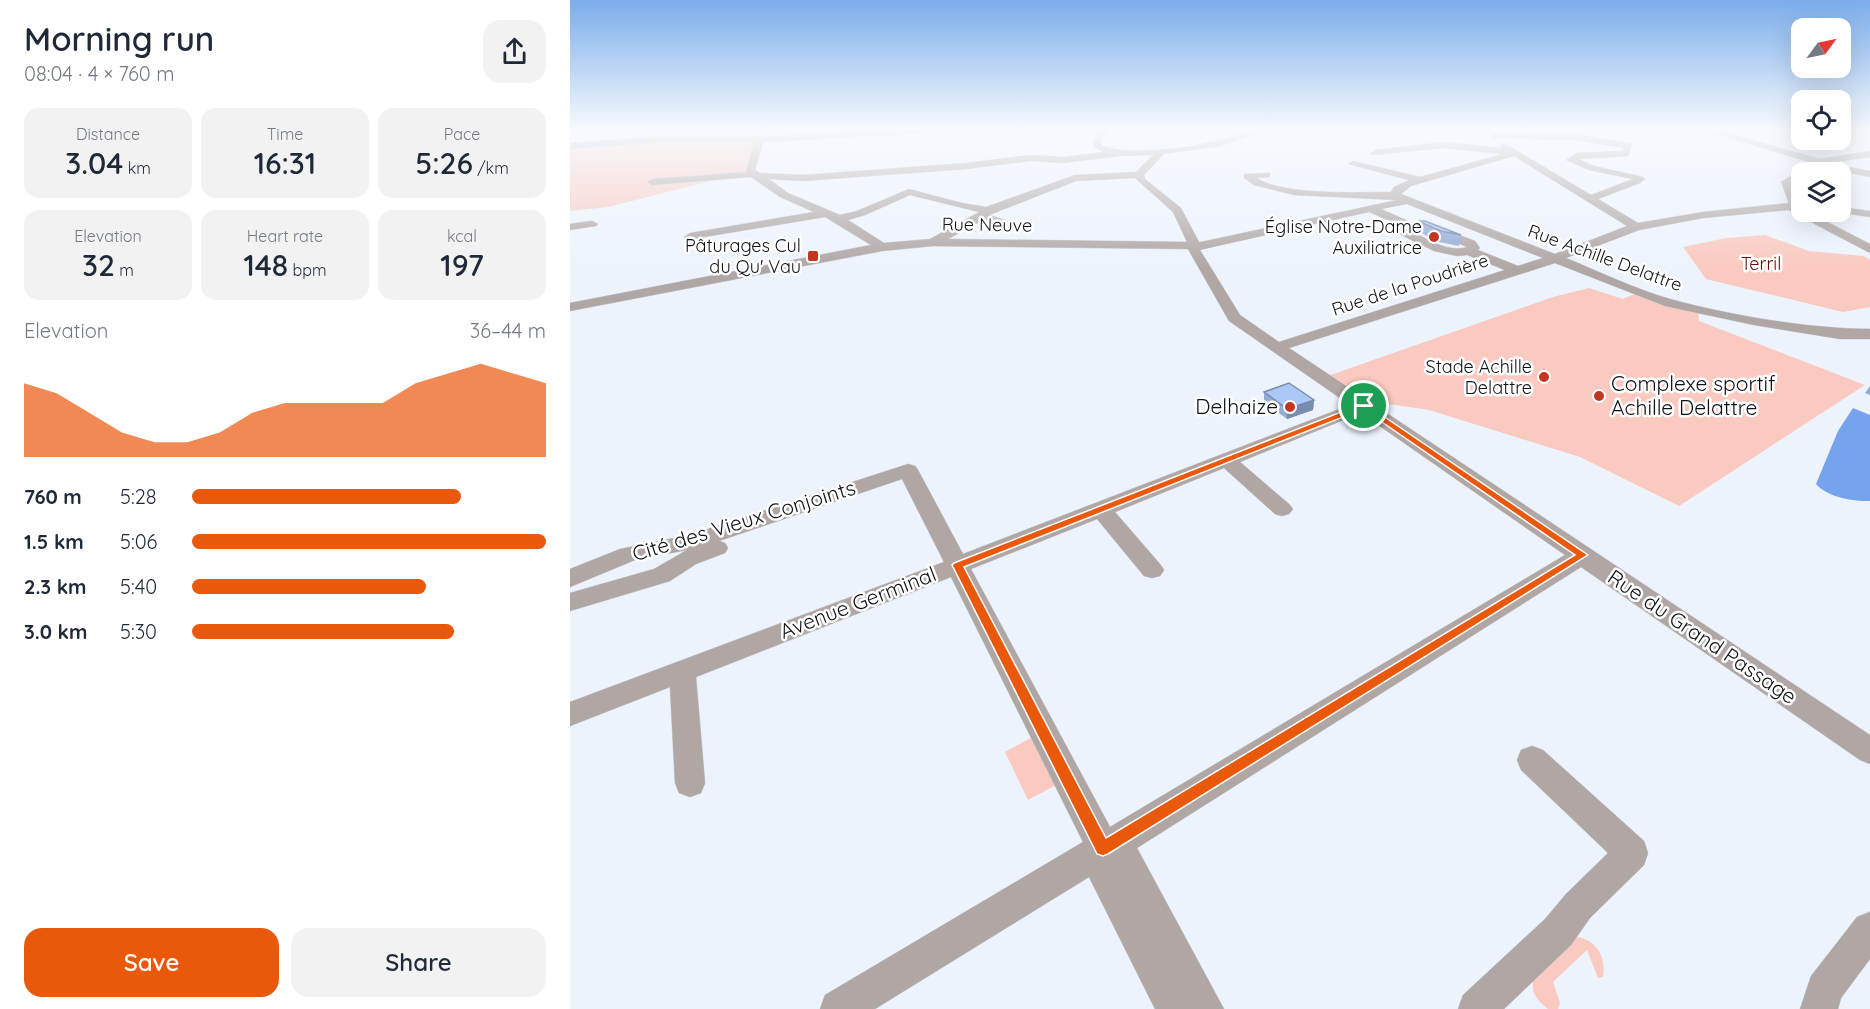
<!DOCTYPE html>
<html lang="en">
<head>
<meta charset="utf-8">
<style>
  :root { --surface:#fff; --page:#f2f2f3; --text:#1f2937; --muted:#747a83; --accent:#ea580c }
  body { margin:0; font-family:Quicksand,sans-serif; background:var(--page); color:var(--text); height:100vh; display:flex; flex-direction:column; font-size:22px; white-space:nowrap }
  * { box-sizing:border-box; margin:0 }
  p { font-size:20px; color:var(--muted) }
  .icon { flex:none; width:33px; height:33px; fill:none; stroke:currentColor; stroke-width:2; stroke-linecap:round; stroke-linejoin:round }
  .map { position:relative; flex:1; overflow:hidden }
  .sheet { display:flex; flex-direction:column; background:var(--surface); width:570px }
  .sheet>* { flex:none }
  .needle { width:39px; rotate:57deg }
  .tools { position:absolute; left:1221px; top:18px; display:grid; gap:12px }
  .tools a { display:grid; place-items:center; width:60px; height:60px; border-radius:12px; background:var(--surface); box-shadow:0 6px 24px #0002; font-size:30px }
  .pin { position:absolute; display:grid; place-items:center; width:51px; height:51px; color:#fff; margin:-26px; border:3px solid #fff; border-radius:50%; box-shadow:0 2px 6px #0007 }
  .round { display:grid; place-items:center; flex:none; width:63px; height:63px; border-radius:18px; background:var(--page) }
  .headline { display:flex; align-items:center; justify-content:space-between; height:102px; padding:0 24px }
  h1 { font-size:33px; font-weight:600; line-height:45px }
  .stats { display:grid; grid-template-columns:repeat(3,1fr); gap:9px; height:102px; padding:6px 24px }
  .stats div { display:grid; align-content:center; border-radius:15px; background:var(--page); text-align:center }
  .stats b { font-size:30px; font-weight:600 }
  .stats small { font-size:16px; font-weight:400 }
  .stats p { font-size:16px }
  .chart { height:168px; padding:12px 24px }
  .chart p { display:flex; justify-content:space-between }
  .chart svg { width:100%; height:108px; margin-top:6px; fill:var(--accent); opacity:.7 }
  .primary-button { display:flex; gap:12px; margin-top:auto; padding:12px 24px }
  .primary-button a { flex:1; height:69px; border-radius:18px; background:var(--accent); color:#fff; font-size:24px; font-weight:600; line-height:69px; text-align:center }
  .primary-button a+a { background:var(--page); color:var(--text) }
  ul { padding:0 24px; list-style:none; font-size:20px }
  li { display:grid; grid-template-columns:96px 72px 1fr; align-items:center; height:45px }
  li i { height:15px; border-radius:8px; background:var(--accent) }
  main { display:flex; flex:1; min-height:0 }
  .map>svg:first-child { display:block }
  .green { fill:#fac9bf }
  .water { fill:#76a3ee }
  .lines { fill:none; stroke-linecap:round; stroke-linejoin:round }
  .minor-casing { stroke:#c9cfd8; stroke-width:1 }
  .minor { fill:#b0a6a4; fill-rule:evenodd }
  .wall { fill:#94acd4 }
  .shaded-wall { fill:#788cad }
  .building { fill:#acc8f7; stroke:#788cad; stroke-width:1.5 }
  .route { fill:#ea580c; stroke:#fff; stroke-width:1.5; fill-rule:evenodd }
  .poi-dot { fill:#c23621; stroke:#fff; stroke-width:2 }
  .labels { text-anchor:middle; stroke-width:5; stroke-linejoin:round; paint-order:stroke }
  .far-street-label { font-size:18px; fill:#0e1217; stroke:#fff }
  .far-poi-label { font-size:18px; fill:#0e1217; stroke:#fff; text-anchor:end }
  .far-park-label { font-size:18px; fill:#671004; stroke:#fff }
  .poi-label { font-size:21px; fill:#0e1217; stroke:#fff; text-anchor:start }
  .street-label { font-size:21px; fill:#0e1217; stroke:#fff }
</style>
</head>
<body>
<main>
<section class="sheet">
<div class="headline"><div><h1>Morning run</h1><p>08:04 · 4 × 760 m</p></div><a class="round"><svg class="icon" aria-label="share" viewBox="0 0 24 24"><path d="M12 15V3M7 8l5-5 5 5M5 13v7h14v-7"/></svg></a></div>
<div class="stats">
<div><p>Distance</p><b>3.04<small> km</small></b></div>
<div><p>Time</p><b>16:31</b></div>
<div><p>Pace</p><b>5:26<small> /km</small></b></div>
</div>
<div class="stats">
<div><p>Elevation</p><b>32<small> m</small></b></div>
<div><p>Heart rate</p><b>148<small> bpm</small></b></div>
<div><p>kcal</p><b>197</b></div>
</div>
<div class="chart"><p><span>Elevation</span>36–44 m</p>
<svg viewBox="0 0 160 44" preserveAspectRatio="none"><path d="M0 44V14L10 18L20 26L30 34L40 38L50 38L60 34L70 26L80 22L90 22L100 22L110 22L120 14L130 10L140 6L150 10L160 14V44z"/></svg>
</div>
<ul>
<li><b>760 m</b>5:28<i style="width:76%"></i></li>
<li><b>1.5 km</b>5:06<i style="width:100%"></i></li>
<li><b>2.3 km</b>5:40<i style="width:66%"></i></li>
<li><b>3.0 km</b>5:30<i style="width:74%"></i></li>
</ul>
<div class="primary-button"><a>Save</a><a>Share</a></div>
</section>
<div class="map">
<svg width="1300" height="1009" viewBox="0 0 1300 1009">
  <rect width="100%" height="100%" fill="#edf3fd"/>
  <path class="green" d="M189 139 180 171 38 207 0 211V146L57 141Z
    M1195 235 1239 251 1294 256 1300 260V307L1273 312 1136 279 1113 247 1156 238Z
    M1019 288 1053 299 1069 292 1128 310 1129 321 1295 385 1109 506 1010 457 859 410 806 402 794 406 752 378 983 297Z
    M466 735 490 783 458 800 435 752Z
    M1008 937C1028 942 1036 957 1033 977L1028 978 1017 950 983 982 990 1003 988 1009H978C953 990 962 975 981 958 990 949 997 941 1008 937Z"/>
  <path class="water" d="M1283 408 1300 415V501C1284 502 1257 497 1246 484L1268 431Z"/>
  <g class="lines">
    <defs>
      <path id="minor" d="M361 128H413L409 130 193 142 185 170 190 173 233 175 396 163 461 155 493 157 533 152 523 146 524 138 528 134 524 128H532L537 134 532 139 531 145C556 157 624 147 651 140 668 136 683 128 701 128L651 146 594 154 574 175 575 179 611 208 629 242H631L827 200 724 195 684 185 674 178V174L700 173V177L687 178C714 196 789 192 821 192L824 187 839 180 778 164 783 161 850 177 933 154 873 148 802 155 801 153 805 150 873 142 931 148 930 146 934 143 1021 195 1063 179 1019 170 996 160 1007 153 1052 151 1054 148 1006 140 922 138 921 136 925 133 1006 134 1062 144 1058 156 1008 159 1024 166 1073 177 1075 179 1070 183 1028 199 1068 223 1133 212 1219 203 1211 182 1242 163 1126 128H1140L1250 159 1300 151V157L1259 163 1300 171V177L1256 168 1254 166 1257 164 1239 172H1232V177L1221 183 1230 202H1232V212H1238L1300 244V253L1218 210 1133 218 1069 230 996 258C1030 272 1065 289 1100 299 1158 315 1240 329 1300 329V339H1270L1184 325 1095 306 985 263 719 348 1300 735V764L1290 760 1011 567 567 848 654 1009H585L519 877 305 1009H250L255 995 513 842 381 577 126 677 135 783 131 793 120 797 109 793 105 783 100 687 0 726V702L374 562 332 479 149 541 155 543 158 548 155 553 126 564 100 581 0 611V593L84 569 117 550 65 560 0 587V569L50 549 119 535 338 464 345 466 348 470 393 554 780 405 659 321 618 249 363 246 312 251 0 311V303L301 245 255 217 116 240 114 237 120 233 244 212 210 197 181 177 82 185 77 182 82 179 176 172 184 142H92L0 149V143L92 136H208ZM583 155 566 172 505 175 416 207 392 203 339 189 287 211 270 215 218 193 199 179 233 181 396 169 461 161 493 163 549 156ZM944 156 1057 226 985 254 831 194 841 186ZM565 178 603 212 617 242 378 239 413 220 436 227 440 226V222L419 215 506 181ZM340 195 409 212 360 239 314 243 278 220 295 215ZM837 204 973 258 948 266 908 250 910 248 905 241 860 224 843 223 811 209ZM799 212 832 226 829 233 831 235 864 251 887 256 897 255 935 270 709 342 670 315 630 250ZM843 229H854L897 247C878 253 858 239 841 231ZM791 413 995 555 540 827 401 569 527 519 574 576 582 578 590 576 594 570 590 564 545 512 654 468 705 514 712 516 719 514 723 509 719 504 670 462Z
        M1205 128H1232V133Z
        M1270 207 1300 211V217L1266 212H1270Z
        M22 221 28 224 26 226 0 230V224Z
        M962 746 973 750 1074 841 1078 853 1074 865 1020 918 1001 945 934 1009H888L893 995 975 919 996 894 1038 853 951 770 947 760 951 750Z
        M1300 912V959L1271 998 1268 1009H1230L1241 976 1287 917Z"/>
    </defs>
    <use href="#minor" class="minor-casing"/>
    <use href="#minor" class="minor"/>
  </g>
  <path class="wall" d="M848 221 891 235 889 246 869 242 847 231Z
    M1300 386V395L1295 393Z
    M694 392 744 400 743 410 717 419 694 402Z"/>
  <path class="shaded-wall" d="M744 400 743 410 717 419V409Z"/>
  <path class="building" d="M848 221H855L891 235 871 231Z
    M719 383 744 400 717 409 694 392Z"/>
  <linearGradient id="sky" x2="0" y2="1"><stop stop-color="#7aadea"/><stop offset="0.48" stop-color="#f7fafe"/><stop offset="1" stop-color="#f7fafe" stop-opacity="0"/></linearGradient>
  <rect width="1300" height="269" fill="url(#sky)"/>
  <path class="route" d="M794 403 1018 555 538 854 533 856 527 854 382 565 384 563ZM793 409 1005 555 536 838 394 567Z"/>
  <g class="poi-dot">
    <circle cx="864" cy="237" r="6"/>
    <rect x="237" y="250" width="12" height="12" rx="3"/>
    <circle cx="974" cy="377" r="6"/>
    <circle cx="1029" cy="396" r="6"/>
    <circle cx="720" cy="407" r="6"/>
  </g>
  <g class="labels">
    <g class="far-street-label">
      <text transform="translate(417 225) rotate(1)" y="6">Rue Neuve</text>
      <text transform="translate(1035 258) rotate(20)" y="6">Rue Achille Delattre</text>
      <text transform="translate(840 285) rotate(-18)" y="6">Rue de la Poudrière</text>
    </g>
    <g class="far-poi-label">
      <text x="852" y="233">Église Notre-Dame<tspan x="852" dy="21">Auxiliatrice</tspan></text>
      <text x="231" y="252">Pâturages Cul<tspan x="231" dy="21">du Qu' Vau</tspan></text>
      <text x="962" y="373">Stade Achille<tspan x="962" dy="21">Delattre</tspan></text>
    </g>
    <g class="far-park-label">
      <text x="1191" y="270">Terril</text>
    </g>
    <g class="poi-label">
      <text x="1041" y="391">Complexe sportif<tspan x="1041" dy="24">Achille Delattre</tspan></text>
      <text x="708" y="414" text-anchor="end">Delhaize</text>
    </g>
    <g class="street-label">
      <text transform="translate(174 521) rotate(-17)" y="7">Cité des Vieux Conjoints</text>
      <text transform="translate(288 603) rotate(-21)" y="7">Avenue Germinal</text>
      <text transform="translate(1132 637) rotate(34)" y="7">Rue du Grand Passage</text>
    </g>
  </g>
</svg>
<div class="tools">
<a><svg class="needle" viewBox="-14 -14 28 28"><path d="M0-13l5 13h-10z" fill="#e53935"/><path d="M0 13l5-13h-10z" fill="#747a83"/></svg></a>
<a><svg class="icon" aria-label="locate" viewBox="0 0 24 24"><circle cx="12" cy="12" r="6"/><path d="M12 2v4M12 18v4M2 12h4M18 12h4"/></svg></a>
<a><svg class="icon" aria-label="layers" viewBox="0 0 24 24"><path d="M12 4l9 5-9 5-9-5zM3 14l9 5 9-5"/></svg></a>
</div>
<div class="pin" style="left:794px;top:406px;background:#1e9e55"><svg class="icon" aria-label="arrive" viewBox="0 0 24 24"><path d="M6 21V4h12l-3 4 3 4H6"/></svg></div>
</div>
</main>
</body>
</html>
